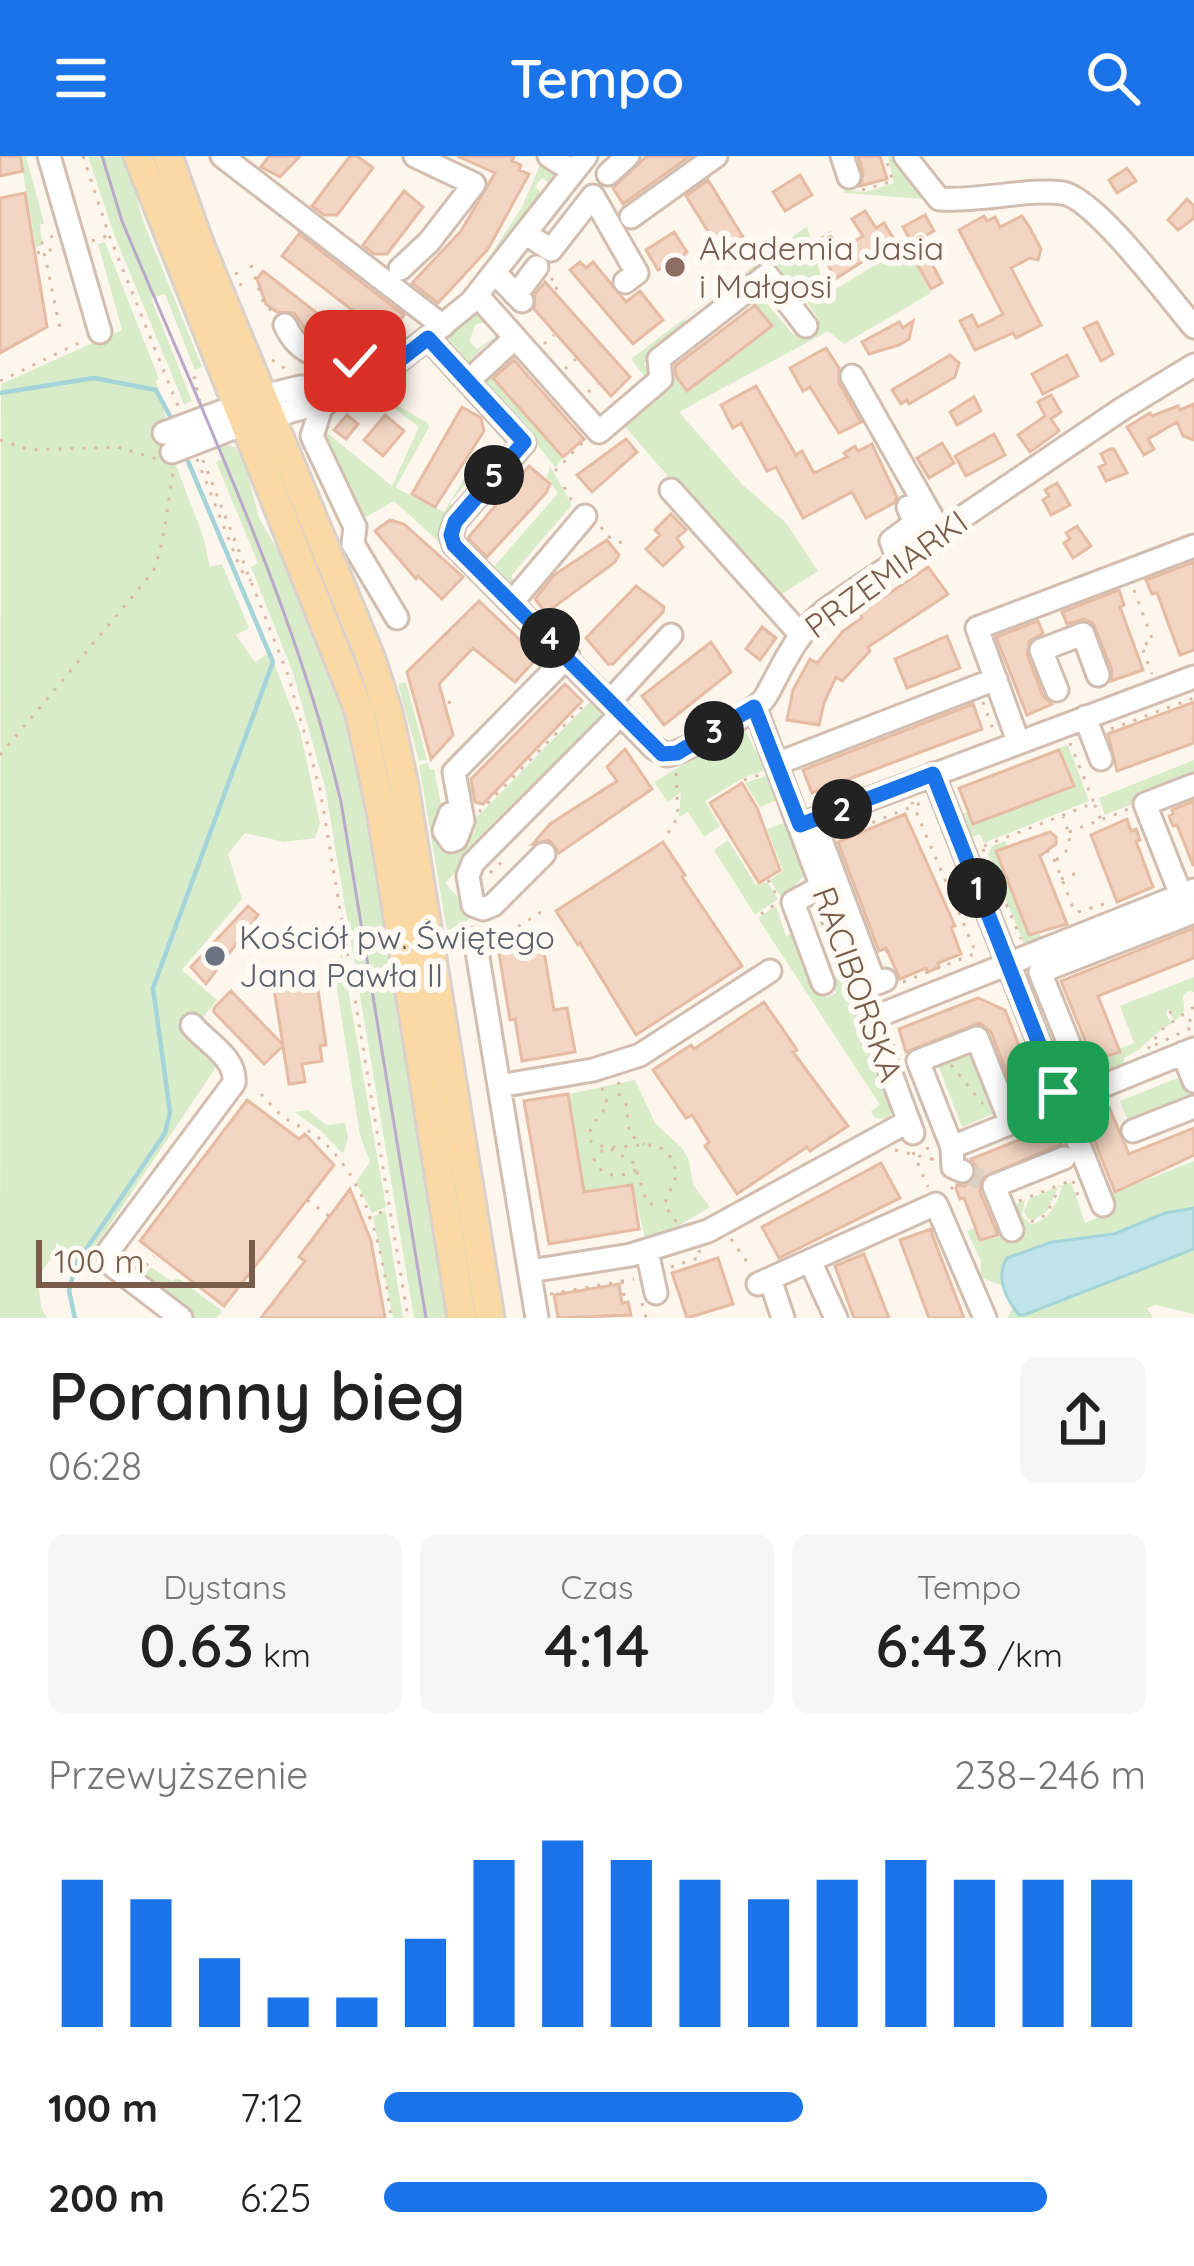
<!DOCTYPE html>
<html lang="pl">
<head>
<meta charset="utf-8">
<style>
  :root { --surface:#fff; --page:#f6f6f6; --text:#222; --muted:#767676; --accent:#1a73e8 }
  body { margin:0; font-family:Quicksand,sans-serif; background:var(--page); color:var(--text); height:100vh; display:flex; flex-direction:column; font-size:45px; white-space:nowrap }
  * { box-sizing:border-box; margin:0 }
  p { font-size:39px; color:var(--muted) }
  .icon { flex:none; width:66px; height:66px; fill:none; stroke:currentColor; stroke-width:2; stroke-linecap:round; stroke-linejoin:round }
  .map { position:relative; height:1162px; overflow:hidden }
  .side { display:flex; flex-direction:column; background:var(--surface); flex:1 }
  .side>* { flex:none }
  .scale { position:absolute; left:36px; bottom:30px; width:219px; box-sizing:border-box; padding-left:12px; border:6px solid #7a5c4d; border-top:0; font-size:33px; line-height:42px; white-space:nowrap; color:#7a5c4d; -webkit-text-stroke:9px #fffaf3; paint-order:stroke }
  .pin { position:absolute; display:grid; place-items:center; width:102px; height:102px; color:#fff; margin:-51px; border-radius:24px; box-shadow:0 6px 18px #0006 }
  .km { position:absolute; width:60px; height:60px; margin:-30px; border-radius:50%; background:#222; color:#fff; font-size:33px; line-height:60px; text-align:center }
  .round { display:grid; place-items:center; flex:none; width:126px; height:126px; border-radius:18px; background:var(--page) }
  .summary { display:flex; align-items:center; justify-content:space-between; height:204px; padding:0 48px }
  h1 { font-size:66px; font-weight:600; line-height:90px }
  .stats { display:grid; grid-template-columns:repeat(3,1fr); gap:18px; height:204px; padding:12px 48px }
  .stats div { display:grid; align-content:center; border-radius:18px; background:var(--page); text-align:center }
  .stats b { font-size:60px; font-weight:600 }
  .stats small { font-size:33px; font-weight:400 }
  .stats p { font-size:33px }
  .chart { height:336px; padding:24px 48px }
  .chart p { display:flex; justify-content:space-between }
  .chart svg { width:100%; height:216px; margin-top:12px; stroke:var(--accent); stroke-width:6 }
  ul { padding:0 48px; list-style:none; font-size:39px }
  li { display:grid; grid-template-columns:192px 144px 1fr; align-items:center; height:90px }
  li i { height:30px; border-radius:15px; background:var(--accent) }
  header { display:flex; justify-content:space-between; align-items:center; height:156px; padding:0 48px; background:var(--accent); color:#fff; font-size:54px; font-weight:600 }
  .map>svg:first-child { display:block }
  .green { fill:#d8ecc9 }
  .water { fill:#bfe3e8; stroke:#a5d3da; stroke-width:3 }
  .lines { fill:none; stroke-linecap:round; stroke-linejoin:round }
  .stream { stroke:#a5d3da; stroke-width:4.5 }
  .building { fill:#f3d5c3; stroke:#e6bba3; stroke-width:3 }
  .minor-tunnel { stroke:#dcd0c4; stroke-width:21; stroke-dasharray:21 10; stroke-linecap:butt }
  .minor-casing { stroke:#d1beb0; stroke-width:27 }
  .major-casing { stroke:#dad1cd; stroke-width:33 }
  .path { stroke:#d9b8a5; stroke-width:3; stroke-dasharray:3 9; stroke-linecap:butt }
  .minor { stroke:#fff; stroke-width:21 }
  .major { stroke:#fbd9a5; stroke-width:27 }
  .tram { stroke:#b9a8c9; stroke-width:3 }
  .route-casing { stroke:#fff; stroke-width:24 }
  .route { stroke:#1a73e8; stroke-width:15 }
  .education-dot { fill:#8d6e63; stroke:#fffaf3; stroke-width:4.5 }
  .worship-dot { fill:#6b7280; stroke:#fffaf3; stroke-width:4.5 }
  .labels { text-anchor:middle; stroke-width:12; stroke-linejoin:round; paint-order:stroke }
  .education-label { font-size:33px; fill:#785e54; stroke:#fffaf3; text-anchor:start }
  .street-label { font-size:33px; fill:#7a5c4d; stroke:#fffaf3 }
  .worship-label { font-size:33px; fill:#5b616d; stroke:#fffaf3; text-anchor:start }
</style>
</head>
<body>
<header><svg class="icon" aria-label="menu" viewBox="0 0 24 24"><path d="M4 6h16M4 12h16M4 18h16"/></svg>Tempo<svg class="icon" aria-label="search" viewBox="0 0 24 24"><circle cx="10" cy="10" r="6"/><path d="M15 15l6 6"/></svg></header>
<div class="map">
<svg width="1194" height="1162" viewBox="0 0 1194 1162">
  <rect width="100%" height="100%" fill="#fdf6ec"/>
  <path class="green" d="M20 0H26L44 67 40 69 42 89 36 91Z
    M88 0H125L143 65 202 211 195 214 165 138 151 142 192 245 184 248 113 76Z
    M888 0H899L922 43 845 37 843 34 866 36 894 27Z
    M543 2 561 13 549 27 542 22 535 31 542 37 496 97 493 95 522 51Z
    M807 70 826 139 906 90 931 137 844 188 828 175 679 256 742 328 787 368 818 415 774 443 622 267 667 209 688 235 771 171 750 142 757 136 794 179 818 162 791 124 783 130 781 114 775 107 741 132 735 125 684 164 689 172 644 207 650 217 648 225 631 203Z
    M105 86 159 223 156 224 166 261 160 267 203 380 210 411 222 408 249 472 236 479 255 506 270 496 300 575 320 667 315 682 284 686 245 677 228 698 242 743 182 814 217 844 201 864 220 905 81 1112 59 1091 38 1121 41 1151 47 1162H0L1 228 122 174 98 88Z
    M476 155 491 165 476 168 469 185 477 193 495 181 492 175 495 171 502 180 499 188 488 187 469 205 482 220 515 196 519 199 493 222 563 301 556 312 535 286 529 285 441 186Z
    M376 237 428 267 429 271 396 331 400 334 444 356 481 294 492 303 488 313 481 309 450 347 453 351 447 359 450 363 439 386 394 345 366 361 347 345 320 271 392 330 419 271 383 244H375Z
    M227 289 235 291 243 300 259 362 290 415 356 575 434 1036 446 1162H414L325 631 293 517 251 411 258 407 216 306 224 302 219 291Z
    M550 310 572 349 511 420 516 427 509 428 492 413 558 337 547 322Z
    M406 526 427 604 419 605 398 528Z
    M591 545 606 560 605 565 445 727 474 759 448 781 419 609 428 607 430 613H434L443 659 438 681 442 692 453 697 475 676 474 664Z
    M744 572 766 614 743 622 705 645 720 670 704 681 688 656 679 661 681 636 668 646 654 626Z
    M1068 589 1089 645 984 687 980 678 970 682 961 658 968 656 973 669 1075 630 1059 592Z
    M1194 604V623L1105 659 1099 642Z
    M768 619 778 644 760 651 745 627Z
    M786 666 805 720 781 741 770 724 783 715 767 673Z
    M728 684 756 729 767 726 778 743 755 759 714 694Z
    M1005 685 1007 690 996 696 1029 780 1039 777 1042 784 1025 791 988 699 992 690Z
    M813 745 892 954 888 964 875 962 871 955 880 949 758 762 776 750 786 780 792 778 803 808 808 807 826 842 836 837 831 824 839 821 814 751 803 754V749Z
    M340 787 386 1051 372 1057 356 1026 370 1006 360 979 334 814 341 806Z
    M1194 821V836L1188 835 1183 840C1184 853 1187 856 1174 865L1168 853 1166 858 1172 867C1152 877 1145 893 1124 902L1125 908 1089 922 1082 907 1134 887 1120 850Z
    M974 890 1000 955 962 971 936 904Z
    M1185 919 1192 937 1190 944 1130 971 1120 945Z
    M635 924 655 967 682 992 689 1004 693 1029 710 1051 672 1074 645 1082 632 1028 584 1035 569 938Z
    M308 954 326 969 345 967 348 982 343 998 320 974 294 956Z
    M1194 1005V1052C1165 1057 1140 1073 1112 1078 1080 1084 999 1084 1003 1130L980 1121 981 1105 967 1075 975 1072 980 1085 1024 1076 1013 1049 1025 1044 1022 1060 1031 1068C1048 1066 1059 1045 1062 1029L1071 1026 1085 1067 1111 1056 1105 1040Z
    M1058 1031 1048 1054 1033 1065 1027 1062 1024 1055 1029 1043Z
    M384 1055 386 1058 403 1162H393L373 1061Z
    M1194 1093V1158L1156 1149 1147 1152 1153 1162H1007L1013 1152 1024 1159Z
    M151 1111 171 1125 178 1122 222 1155 217 1162H192L141 1124Z"/>
  <path class="water" d="M1194 1052V1093L1024 1159H1019C1006 1143 995 1121 1007 1102L1052 1086 1114 1078 1165 1057Z"/>
  <g class="lines">
    <path class="stream" d="M0 237 94 222 156 234 170 260
      M75 1162 69 1135 76 1108 165 977 170 956 153 832 273 506 187 303"/>
  </g>
  <path class="building" d="M0 0H20L23 15 0 20Z
    M269 0H300L280 21 261 11Z
    M350 0H357L373 12 337 59H324L312 50Z
    M457 0H514L512 5 521 9 519 14 529 18 488 93 438 147 412 127 461 75 495 17Z
    M647 0H690L623 48 613 32Z
    M858 0H880L887 23 860 30 863 17Z
    M1127 12 1136 25 1117 37 1109 24Z
    M800 19 812 39 785 55 773 36Z
    M708 24 746 86 731 100 722 98 686 40Z
    M404 35 423 51 387 98H374L363 89Z
    M25 37 47 171 0 197V42Z
    M1187 43 1194 50V62L1178 74 1168 64Z
    M865 55 876 72 884 67 895 85 835 123 817 85 830 77 840 94 863 80 852 63Z
    M925 59 934 75 912 87 903 71Z
    M984 60 987 65 995 61 1000 71 1022 60 1030 72 1041 93 1038 104 1030 102 1011 112 1041 169 1016 182 1013 177 975 194 960 165 972 159 978 171 1003 158 959 74Z
    M674 76 687 96 671 112 666 110 658 114 646 94Z
    M299 78 404 159 387 181 282 100Z
    M930 104 942 127 931 133 916 106Z
    M580 106 586 112 593 106 626 146 640 135 663 164 633 188 570 114Z
    M263 115 327 165 318 175 319 184 309 178 294 157 277 156 266 148 257 123Z
    M545 126 630 221 611 240 534 153 535 138Z
    M755 149 772 170 687 235 676 220 675 210Z
    M913 165 909 183 899 189 869 198 862 186 899 166 903 172Z
    M1097 166 1113 198 1101 205 1084 172Z
    M826 192 839 212V227L861 266 839 277 810 231 803 235 790 212Z
    M950 199 959 207 955 221 909 248 907 244 901 248 892 234Z
    M1067 199 1078 220 1043 238 1032 218Z
    M514 204 584 283 563 301 493 222Z
    M756 230 796 299 802 295 814 317 847 301 844 297 855 290 858 295 872 288 897 341 894 347 866 362 852 336 803 362 776 311 767 315 741 267 733 272 721 249Z
    M1051 239 1061 256 1051 263 1059 275 1030 296 1018 279 1045 260 1038 246Z
    M974 241 981 255 957 269 950 256Z
    M1194 248V284L1183 280 1177 266 1148 283 1154 293 1144 299 1127 271 1150 257 1152 260 1178 250 1180 254Z
    M462 251 481 262 484 275 435 351 412 338Z
    M347 259 358 268 346 283 334 274Z
    M385 259 404 275 383 300 364 284Z
    M994 278 1005 299 966 320 955 300Z
    M626 283 637 296 592 336 577 319Z
    M942 287 954 307 929 322 917 302Z
    M1110 293H1114L1127 317 1106 325 1099 311 1106 308 1101 298Z
    M529 310 550 328 546 337 487 401 468 382Z
    M1057 327 1070 349 1051 359 1043 344 1049 340 1045 334Z
    M671 358 686 374 677 382 683 391 663 410 646 393 660 379 655 374Z
    M390 364 404 368 463 421 442 443 418 420 416 423 375 375Z
    M1077 370 1091 390 1073 402 1064 387 1070 383 1066 377Z
    M607 384 619 399 615 406 546 457 535 443 554 419Z
    M1194 406V494L1180 499 1157 437 1152 438 1146 424Z
    M928 411 948 438 868 491 870 495 842 525 836 521 824 547 819 569 787 564 793 534 810 503 817 507 843 475 862 462 860 457Z
    M636 430 664 451 663 456 613 508H608L586 482Z
    M1119 434 1124 449 1120 451 1143 514 1111 525 1112 514 1093 467 1084 463 1067 468 1062 456Z
    M479 445 538 501 515 526 473 492 439 528 453 579 431 603 407 516Z
    M1038 465 1043 477 1029 486 1027 498 1043 540 1052 548 1027 559 996 481Z
    M762 471 776 482 760 504 746 493Z
    M947 480 960 512 907 532 895 503Z
    M711 486 731 516 664 569 642 540Z
    M565 528 582 545 483 648 475 646 471 623Z
    M1194 546V587L1117 615 1108 578Z
    M973 548 982 573 812 637 803 614Z
    M625 593 652 633 559 697 549 684 533 688 550 668 617 625 607 611Z
    M1059 594 1074 630 973 668 959 632Z
    M742 627 757 652 780 714 759 727 710 647Z
    M1194 645V709H1193L1177 669 1173 670 1169 660 1173 658 1172 654Z
    M905 658 955 770 951 771 961 798 938 807 939 811 928 816 926 812 900 823 886 792 879 795 838 686Z
    M1127 663 1131 675 1136 673 1140 684 1136 685 1153 731 1117 746 1091 679Z
    M1050 676 1056 681V688L1040 700 1067 768 1029 779 996 695Z
    M663 686 685 719 682 721 742 810 636 879 580 787 578 789 556 755Z
    M248 750 258 759 206 828 191 811Z
    M1194 772V802L1098 840 1120 896 1093 904 1061 825Z
    M543 790 554 854 567 852 575 896 522 905 515 863 510 864 499 797Z
    M316 820 326 889 320 890 322 905 302 908 305 926 289 928 283 890 264 908 214 856V852L231 835 283 889 273 827Z
    M978 842 1005 854 1036 933 1016 941 991 876 980 867 906 896 899 873Z
    M764 846 797 894 793 896 848 970 810 995 807 991 737 1038 705 990 709 986 692 959 686 962 653 914 691 889 694 893Z
    M568 938 584 1036 632 1029 639 1073 549 1088 524 945Z
    M247 944 299 983 305 978 334 1009 224 1150 140 1085Z
    M1109 951 1129 998 1194 972V999L1115 1036 1085 961Z
    M1054 970 1061 988 982 1022 980 1036 998 1079 980 1084 964 1042 960 1043 956 1033 957 1029 965 1030 975 1022 977 1012 971 1003Z
    M881 1007 900 1042 779 1102 762 1071Z
    M350 1033 371 1085 385 1162H261L305 1105 299 1101Z
    M931 1073 932 1078 964 1162H929L900 1084Z
    M864 1098 889 1162H854L835 1110Z
    M718 1102 733 1148 687 1162 672 1117Z
    M619 1128 622 1147 628 1146 631 1159 558 1162 554 1139Z"/>
  <g class="lines">
    <path class="minor-tunnel" d="M962 1015 989 1027"/>
    <defs>
      <path id="minor" d="M49 0 100 176
        M222 0 443 170
        M549 0 573 15
        M842 0 849 21
        M905 0 939 43C978 46 1030 32 1063 37 1096 43 1169 142 1194 171
        M608 18 628 0
        M631 61 716 0
        M525 77 551 94 593 40 637 117 625 126
        M400 113 429 86 474 28 415 0
        M495 117 522 145
        M477 139 599 276 661 223 659 203 767 119 806 170
        M516 139 537 111
        M285 169C301 204 326 201 359 206L374 224
        M333 178 345 187 367 193 387 215
        M428 182 524 287 455 366 451 379 454 389 654 592 667 599C686 596 757 556 766 540 785 506 795 478 827 453L1122 253 1194 209
        M479 215 515 182
        M852 220 941 377
        M332 242 321 252 312 280 355 371 353 388 397 462
        M164 277 263 240 300 231 341 233
        M172 296 244 268 306 251 384 217 471 146 586 0
        M671 334 800 478
        M899 405 891 385 915 367 908 351
        M513 445 585 360
        M1057 534 1041 494 1083 478 1098 519
        M611 544 671 479
        M755 551 913 977
        M1085 561 1101 603
        M1018 585 977 472 1194 390
        M776 608 996 523
        M933 618 1103 1049
        M450 658 444 675 451 685 456 683 463 665 454 616 568 500
        M800 669 1194 521
        M821 684 875 828 885 824
        M544 698 493 749 483 753 473 749 468 720 473 707 621 558
        M821 731 793 746 823 827
        M1181 739 1145 648 1194 629
        M475 783 537 1162
        M885 857 1194 734
        M1183 897 1194 925
        M1051 916 1076 905 1040 816 1194 756
        M499 930 593 914 640 899 770 815
        M1133 975 1194 951
        M952 991 1194 893
        M962 1015 953 1011 952 991 918 905 977 882 1010 965
        M1012 1074 994 1030 1064 1002
        M647 1095 656 1137
        M810 1105 836 1162
        M530 1115 631 1099 708 1075 909 965
        M770 1123 783 1162
        M758 1128 936 1048 985 1162
        M181 1162 113 1110 108 1096 234 927C237 902 207 887 192 869"/>
      <path id="major" d="M138 0 359 554 381 654 462 1162
        M168 0 199 87 371 503 388 556 404 629 490 1162"/>
    </defs>
    <use href="#minor" class="minor-casing"/>
    <use href="#major" class="major-casing"/>
    <path class="path" d="M83 0 109 79 180 255
      M862 34 893 25 885 0
      M53 80 42 86 60 172
      M92 85 109 79
      M37 97 59 92
      M251 109 264 149 272 155
      M236 116 243 135
      M551 122 558 130 555 134
      M544 188 554 179
      M272 204 289 215
      M565 213 576 203
      M0 225 83 185
      M588 236 598 228
      M200 246 194 222 200 219
      M0 284 30 294 118 291 157 303
      M197 303 241 414 251 425
      M203 304 288 519 320 633 408 1162
      M555 315 583 286
      M564 331 572 345
      M601 371 607 380 626 389
      M1134 434 1153 485 1137 492
      M445 479 455 469
      M1143 494 1152 518
      M983 546 994 576
      M448 547 456 542
      M1111 573 1194 542
      M1070 587 1094 647
      M0 599 153 416C166 383 167 347 174 312
      M744 624 759 619
      M479 656 586 547
      M1069 676 1129 653
      M668 677 678 661 676 616
      M839 680 921 647
      M984 690 1094 647 1101 664
      M983 693 1021 783
      M1046 695 1052 698 1075 757
      M1056 704C1075 693 1070 678 1063 661
      M490 717 507 701
      M1061 723 1082 715
      M768 724 776 738
      M1078 756 1107 747
      M761 758 774 749
      M508 777 541 756
      M887 794V804
      M329 812 338 806 337 780
      M903 826 976 797 912 646
      M1170 855 1173 866
      M1155 889 1193 871 1189 862
      M1148 893 1161 874 1194 851
      M951 909 983 948
      M619 926 617 935 627 950 629 978 644 988
      M602 932 608 949 591 970 589 984C620 1007 665 963 677 1019L664 1049 678 1068
      M261 938C269 946 278 958 288 964 299 971 310 974 320 983 371 1028 383 1098 391 1162
      M927 991 935 1009
      M611 993 634 1007 647 1047 662 1050
      M603 994 594 1003C600 1022 622 1023 637 1013
      M895 994 932 1003
      M913 996 928 1031
      M1073 1025 1079 1043
      M951 1031 959 1040
      M307 1044 329 1060
      M1019 1045 1072 1024
      M368 1062 388 1053
      M1031 1066 1046 1059 1060 1030
      M731 1083 747 1106
      M146 1110 154 1100
      M671 1111 701 1101 699 1094
      M622 1125 625 1146
      M550 1138 634 1123
      M642 1147 646 1162"/>
    <use href="#minor" class="minor"/>
    <use href="#major" class="major"/>
    <path class="tram" d="M102 0 122 65C201 255 294 445 341 646L426 1162"/>
  </g>
  <g class="lines">
    <defs>
      <path id="route" d="M355 205 374 224 428 182 524 286 455 366 451 379 454 389 662 598 677 597 754 551 800 669 933 618 1058 936"/>
    </defs>
    <use href="#route" class="route-casing"/>
    <use href="#route" class="route"/>
  </g>
  <circle class="education-dot" cx="675" cy="111" r="12"/>
  <circle class="worship-dot" cx="215" cy="800" r="12"/>
  <g class="labels">
    <g class="education-label">
      <text x="699" y="104">Akademia Jasia<tspan x="699" dy="38">i Małgosi</tspan></text>
    </g>
    <g class="street-label">
      <text transform="translate(886 418) rotate(-36)" y="12">PRZEMIARKI</text>
      <text transform="translate(858 828) rotate(70)" y="12">RACIBORSKA</text>
    </g>
    <g class="worship-label">
      <text x="239" y="793">Kościół pw. Świętego<tspan x="239" dy="38">Jana Pawła II</tspan></text>
    </g>
  </g>
</svg>
<div class="scale">100 m</div>
<div class="pin" style="left:1058px;top:936px;background:#1e9e55"><svg class="icon" aria-label="arrive" viewBox="0 0 24 24"><path d="M6 21V4h12l-3 4 3 4H6"/></svg></div>
<div class="pin" style="left:355px;top:205px;background:#d93025"><svg class="icon" aria-label="check" viewBox="0 0 24 24"><path d="M5 12l5 5 9-10"/></svg></div>
<b class="km" style="left:977px;top:732px">1</b>
<b class="km" style="left:842px;top:653px">2</b>
<b class="km" style="left:714px;top:575px">3</b>
<b class="km" style="left:550px;top:482px">4</b>
<b class="km" style="left:494px;top:319px">5</b>
</div>
<section class="side">
<div class="summary"><div><h1>Poranny bieg</h1><p>06:28</p></div><a class="round"><svg class="icon" aria-label="share" viewBox="0 0 24 24"><path d="M12 15V3M7 8l5-5 5 5M5 13v7h14v-7"/></svg></a></div>
<div class="stats">
<div><p>Dystans</p><b>0.63<small> km</small></b></div>
<div><p>Czas</p><b>4:14</b></div>
<div><p>Tempo</p><b>6:43<small> /km</small></b></div>
</div>
<div class="chart"><p><span>Przewyższenie</span>238–246 m</p>
<svg viewBox="0 0 160 44" preserveAspectRatio="none"><path d="M5 44V14M15 44V18M25 44V30M35 44V38M45 44V38M55 44V26M65 44V10M75 44V6M85 44V10M95 44V14M105 44V18M115 44V14M125 44V10M135 44V14M145 44V14M155 44V14"/></svg>
</div>
<ul>
<li><b>100 m</b>7:12<i style="width:55%"></i></li>
<li><b>200 m</b>6:25<i style="width:87%"></i></li>
</ul>
</section>
</body>
</html>
